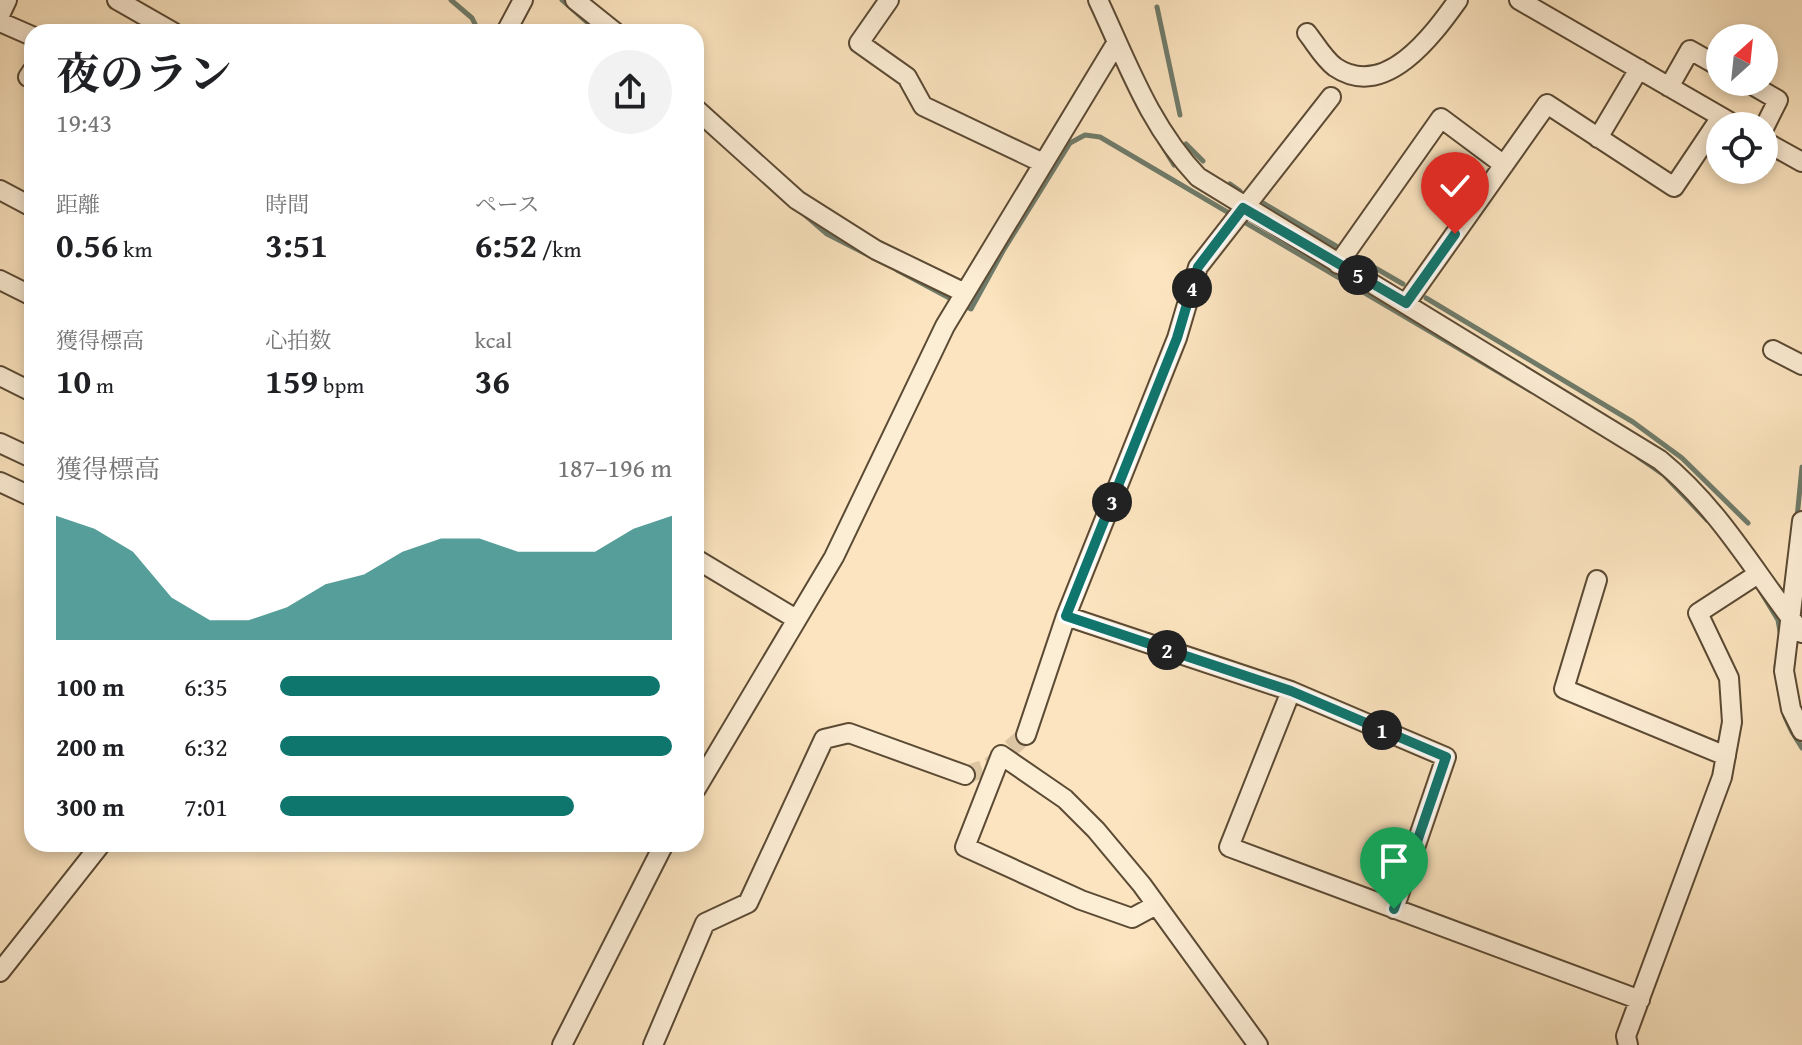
<!DOCTYPE html>
<html lang="ja">
<head>
<meta charset="utf-8">
<style>
  :root { --surface:#fff; --page:#f2f2f2; --text:#202124; --muted:#757577; --accent:#0f766e }
  body { margin:0; font-family:"Gentium Book Plus","Noto Serif JP",serif; background:var(--page); color:var(--text); height:100vh; display:flex; flex-direction:column; font-size:30px; white-space:nowrap }
  * { box-sizing:border-box; margin:0 }
  p { font-size:26px; color:var(--muted) }
  .icon { flex:none; width:44px; height:44px; fill:none; stroke:currentColor; stroke-width:2; stroke-linecap:round; stroke-linejoin:round }
  .map { position:relative; flex:1; overflow:hidden }
  .drawer { position:absolute; left:24px; top:24px; width:680px; height:828px; display:flex; flex-direction:column; background:var(--surface); border-radius:24px; box-shadow:0 4px 12px #0003 }
  .drawer>* { flex:none }
  .needle { width:52px; rotate:27deg }
  .buttons { position:absolute; left:1706px; top:24px; display:grid; gap:16px }
  .buttons a { display:grid; place-items:center; width:72px; height:72px; border-radius:50%; background:var(--surface); box-shadow:0 4px 12px #0003; font-size:40px }
  .pin { position:absolute; display:grid; place-items:center; width:68px; height:68px; color:#fff; margin:-82px -34px; border-radius:50% 50% 50% 0; rotate:-45deg; box-shadow:0 0 8px #0007 }
  .pin .icon { rotate:45deg }
  .km { position:absolute; width:40px; height:40px; margin:-20px; border-radius:50%; background:#222; color:#fff; font-size:22px; line-height:40px; text-align:center }
  .round { display:grid; place-items:center; flex:none; width:84px; height:84px; border-radius:42px; background:var(--page) }
  .summary { display:flex; align-items:center; justify-content:space-between; height:136px; padding:0 32px }
  h1 { font-size:44px; font-weight:700; line-height:60px }
  .stats { display:grid; grid-template-columns:repeat(3,1fr); gap:12px; height:136px; padding:8px 32px }
  .stats div { display:grid; align-content:center }
  .stats b { font-size:34px; font-weight:700 }
  .stats small { font-size:22px; font-weight:400 }
  .stats p { font-size:22px }
  .chart { height:224px; padding:16px 32px }
  .chart p { display:flex; justify-content:space-between }
  .chart svg { width:100%; height:144px; margin-top:8px; fill:var(--accent); opacity:.7 }
  ul { padding:0 32px; list-style:none; font-size:26px }
  li { display:grid; grid-template-columns:128px 96px 1fr; align-items:center; height:60px }
  li i { height:20px; border-radius:10px; background:var(--accent) }
  .map>svg:first-child { display:block }
  .lines { fill:none; stroke-linecap:round; stroke-linejoin:round }
  .stream { stroke:#6f7b6a; stroke-width:5 }
  .minor-tunnel { stroke:#dbc5a3; stroke-width:18; stroke-dasharray:18 9; stroke-linecap:butt }
  .minor-casing { stroke:#5b4a34; stroke-width:22 }
  .minor { stroke:#fcedd5; stroke-width:18 }
  .route-casing { stroke:#fff; stroke-width:16 }
  .route { stroke:#0f766e; stroke-width:10 }
</style>
</head>
<body>
<div class="map">
<svg width="1802" height="1045" viewBox="0 0 1802 1045">
  <rect width="100%" height="100%" fill="#fbe4bf"/>
  <filter id="stains"><feTurbulence type="fractalNoise" baseFrequency=".0025" numOctaves="4"/><feColorMatrix values="0 0 0 0 .2 0 0 0 0 .09 0 0 0 0 .02 0 0 0 .5 -.17"/></filter>
  <radialGradient id="worn" r=".72"><stop offset=".6" stop-color="#630" stop-opacity="0"/><stop offset="1" stop-color="#630" stop-opacity=".3"/></radialGradient>
  <g class="lines">
    <path class="stream" d="M451 0 472 18 479 32
      M562 0 598 32
      M1157 7 1180 115
      M1160 142 1174 165
      M1186 144 1203 161
      M1230 184 1240 191
      M1263 203 1336 246
      M805 215 827 234 870 256
      M1358 258 1403 284
      M897 270 955 301
      M1426 298 1633 422 1682 458 1748 523
      M964 306 971 309 1003 251 1070 143 1085 135 1100 137 1531 391
      M1638 457 1664 475 1707 520
      M1797 518 1802 467
      M1761 592 1778 620 1781 637
      M1776 666 1780 695
      M1785 717 1791 730 1798 732
      M1792 732 1802 748"/>
    <path class="minor-tunnel" d="M965 775 989 767 1026 735"/>
    <defs>
      <path id="minor" d="M117 0 173 32
        M575 0 615 32
        M889 0 859 43 907 77 923 106 1043 163
        M1098 0C1128 64 1149 125 1198 177L1660 460C1721 510 1754 572 1802 633
        M1519 0 1737 126
        M0 15 7 0
        M0 22 32 36
        M506 32 523 0
        M1307 33C1315 43 1324 59 1335 67 1385 101 1433 35 1458 0
        M32 71 28 77 32 79
        M1747 82 1778 100 1764 128
        M1669 87 1690 50 1720 67
        M696 109 797 200 876 250 965 293
        M1598 138 1639 69
        M1764 141 1802 162
        M0 190 32 207
        M1338 264 1441 118 1504 165
        M0 280 32 296
        M1406 303 1547 104 1674 187 1721 117
        M1773 350 1802 365
        M0 376 32 392
        M0 443 32 458
        M0 482 32 497
        M1802 521 1784 671 1791 709 1802 731
        M696 559 796 619
        M1597 580 1564 689 1726 756
        M1066 616 1291 691 1446 757 1394 909
        M1291 691 1229 847 1640 1000
        M1026 735 1066 616 1177 338 1198 267 1331 97
        M696 789 834 557 945 326 1117 42
        M1156 905 1132 918 1081 900 965 847 1001 755 1065 799 1096 830 1142 885 1258 1045
        M0 972 101 844
        M562 1045 664 844
        M653 1045 705 923 748 903 824 739 849 733 965 775
        M1628 1045 1626 1036 1722 777 1732 722 1729 678 1698 613 1758 574"/>
    </defs>
    <use href="#minor" class="minor-casing"/>
    <use href="#minor" class="minor"/>
  </g>
  <g class="lines">
    <defs>
      <path id="route" d="M1394 909 1446 757 1291 691 1066 616 1177 338 1198 267 1243 208 1406 303 1455 234"/>
    </defs>
    <use href="#route" class="route-casing"/>
    <use href="#route" class="route"/>
  </g>
  <rect width="100%" height="100%" filter="url(#stains)"/>
  <rect width="100%" height="100%" fill="url(#worn)"/>
</svg>
<div class="buttons">
<a><svg class="needle" viewBox="-14 -14 28 28"><path d="M0-13l5 13h-10z" fill="#e53935"/><path d="M0 13l5-13h-10z" fill="#757577"/></svg></a>
<a><svg class="icon" aria-label="locate" viewBox="0 0 24 24"><circle cx="12" cy="12" r="6"/><path d="M12 2v4M12 18v4M2 12h4M18 12h4"/></svg></a>
</div>
<div class="pin" style="left:1394px;top:909px;background:#1e9e55"><svg class="icon" aria-label="arrive" viewBox="0 0 24 24"><path d="M6 21V4h12l-3 4 3 4H6"/></svg></div>
<div class="pin" style="left:1455px;top:234px;background:#d93025"><svg class="icon" aria-label="check" viewBox="0 0 24 24"><path d="M5 12l5 5 9-10"/></svg></div>
<b class="km" style="left:1382px;top:730px">1</b>
<b class="km" style="left:1167px;top:650px">2</b>
<b class="km" style="left:1112px;top:502px">3</b>
<b class="km" style="left:1192px;top:288px">4</b>
<b class="km" style="left:1358px;top:275px">5</b>
<section class="drawer">
<div class="summary"><div><h1>夜のラン</h1><p>19:43</p></div><a class="round"><svg class="icon" aria-label="share" viewBox="0 0 24 24"><path d="M12 15V3M7 8l5-5 5 5M5 13v7h14v-7"/></svg></a></div>
<div class="stats">
<div><p>距離</p><b>0.56<small> km</small></b></div>
<div><p>時間</p><b>3:51</b></div>
<div><p>ペース</p><b>6:52<small> /km</small></b></div>
</div>
<div class="stats">
<div><p>獲得標高</p><b>10<small> m</small></b></div>
<div><p>心拍数</p><b>159<small> bpm</small></b></div>
<div><p>kcal</p><b>36</b></div>
</div>
<div class="chart"><p><span>獲得標高</span>187–196 m</p>
<svg viewBox="0 0 160 44" preserveAspectRatio="none"><path d="M0 44V6L10 10L20 17L30 31L40 38L50 38L60 34L70 27L80 24L90 17L100 13L110 13L120 17L130 17L140 17L150 10L160 6V44z"/></svg>
</div>
<ul>
<li><b>100 m</b>6:35<i style="width:97%"></i></li>
<li><b>200 m</b>6:32<i style="width:100%"></i></li>
<li><b>300 m</b>7:01<i style="width:75%"></i></li>
</ul>
</section>
</div>
</body>
</html>
